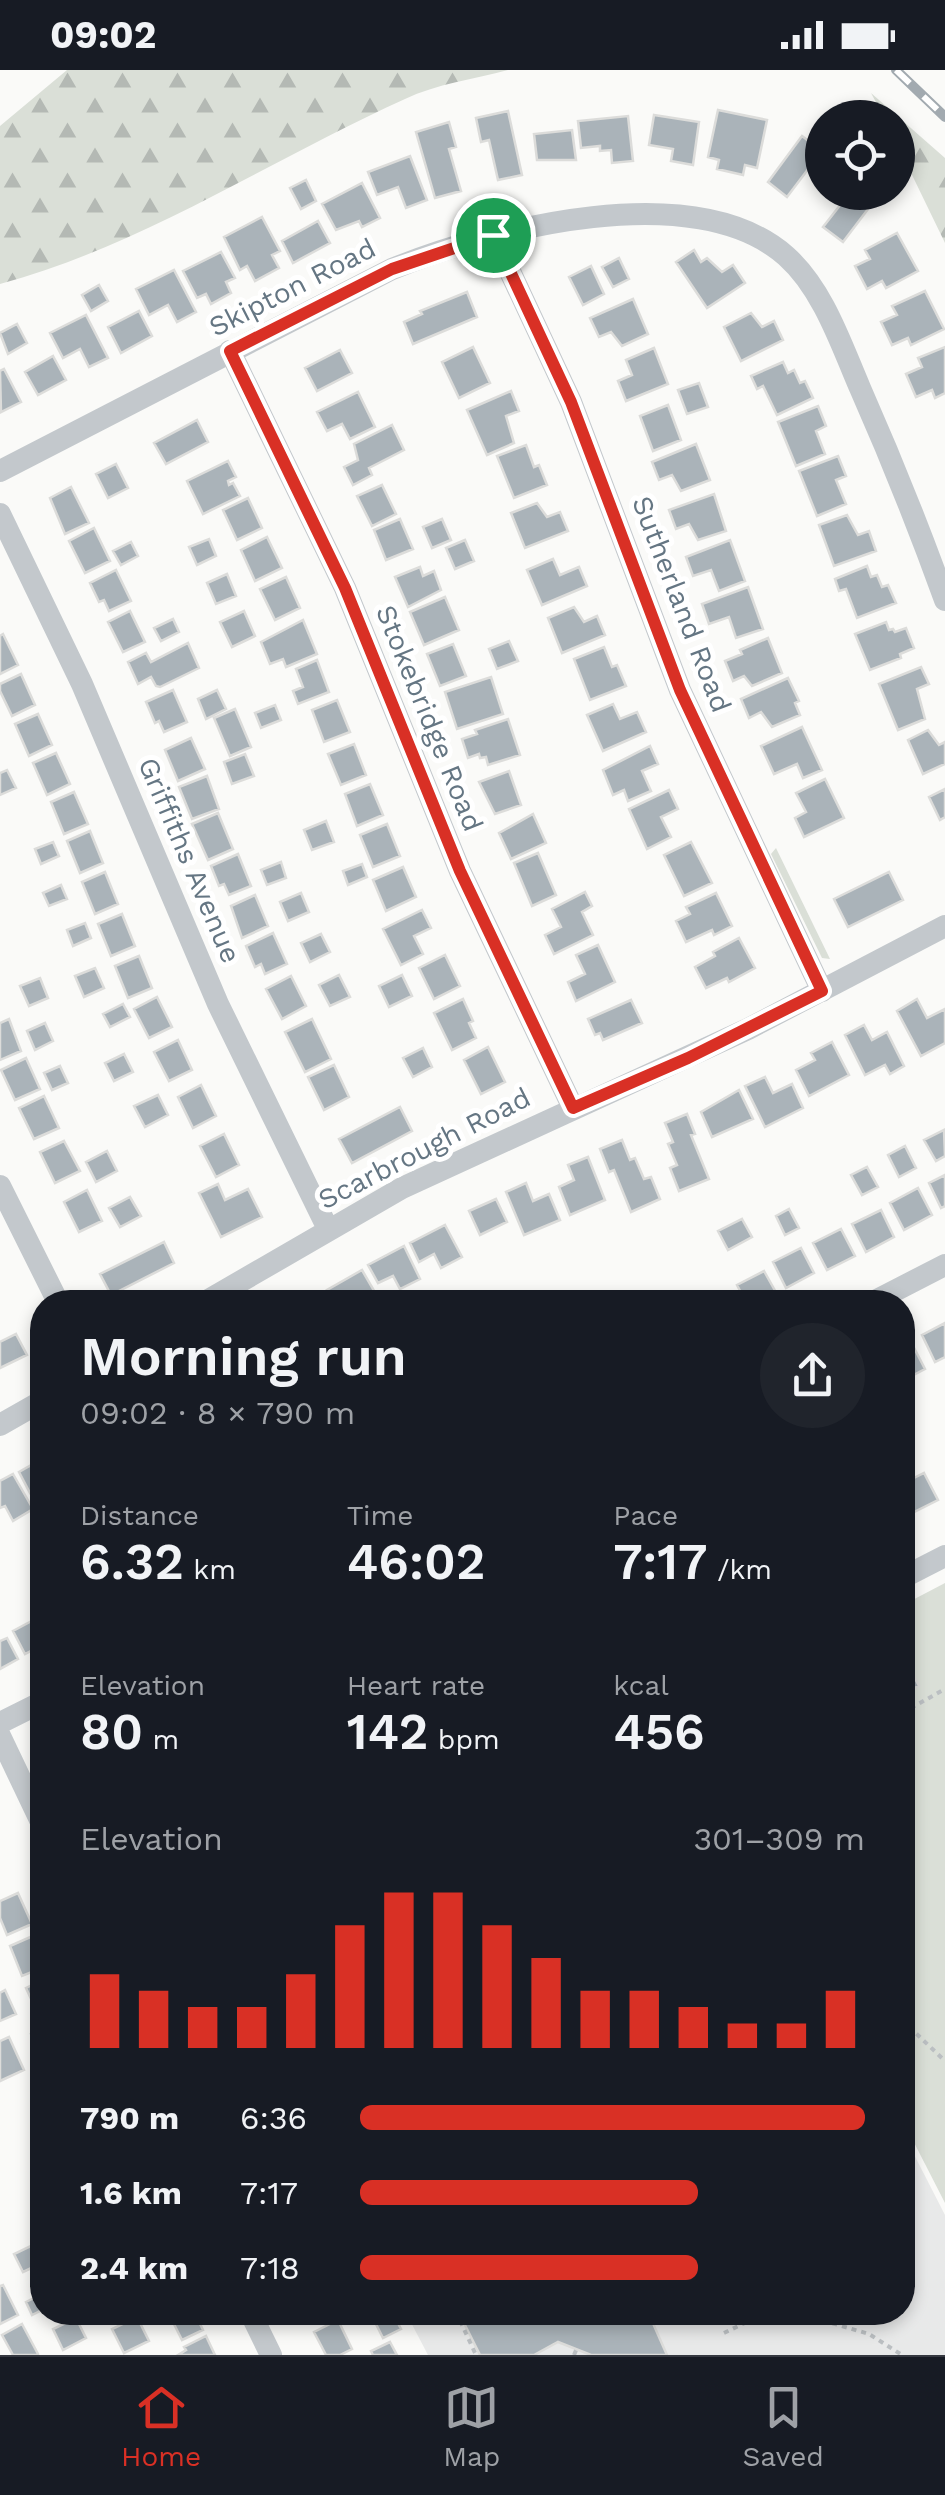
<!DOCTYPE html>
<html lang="en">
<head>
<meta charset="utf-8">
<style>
  :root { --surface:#171b24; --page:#20242c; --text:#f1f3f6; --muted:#9ea1a6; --line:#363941; --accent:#d93025 }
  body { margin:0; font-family:"Work Sans",sans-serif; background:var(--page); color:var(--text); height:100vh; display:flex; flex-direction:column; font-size:38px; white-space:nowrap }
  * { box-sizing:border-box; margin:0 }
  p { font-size:32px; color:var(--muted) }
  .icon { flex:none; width:55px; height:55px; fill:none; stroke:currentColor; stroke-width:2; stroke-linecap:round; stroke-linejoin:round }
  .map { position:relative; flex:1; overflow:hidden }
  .sheet { position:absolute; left:30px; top:1220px; width:885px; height:1035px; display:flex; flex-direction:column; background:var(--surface); border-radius:40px; box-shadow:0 5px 15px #0003 }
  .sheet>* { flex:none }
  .buttons { position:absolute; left:805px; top:30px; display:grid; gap:20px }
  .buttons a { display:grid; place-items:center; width:110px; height:110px; border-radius:50%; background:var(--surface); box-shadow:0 5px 15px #0003; font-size:50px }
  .pin { position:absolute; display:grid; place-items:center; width:85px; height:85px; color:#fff; margin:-42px; border:5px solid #fff; border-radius:50%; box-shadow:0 2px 10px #0007 }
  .round { display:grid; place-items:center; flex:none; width:105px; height:105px; border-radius:52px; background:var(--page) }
  .headline { display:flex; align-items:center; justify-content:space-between; height:170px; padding:0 50px }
  h1 { font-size:55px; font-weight:600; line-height:75px }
  .figures { display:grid; grid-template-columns:repeat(3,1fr); gap:15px; height:170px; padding:10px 50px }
  .figures div { display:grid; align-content:center }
  .figures b { font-size:50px; font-weight:600 }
  .figures small { font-size:28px; font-weight:400 }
  .figures p { font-size:28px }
  .chart { height:280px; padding:20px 50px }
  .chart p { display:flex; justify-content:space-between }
  .chart svg { width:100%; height:180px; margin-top:10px; stroke:var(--accent); stroke-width:6 }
  ul { padding:0 50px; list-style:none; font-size:32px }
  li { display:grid; grid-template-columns:160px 120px 1fr; align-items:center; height:75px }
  li i { height:25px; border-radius:12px; background:var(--accent) }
  .status { display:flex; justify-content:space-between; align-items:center; height:70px; padding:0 50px; background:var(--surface); direction:ltr }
  .status svg { height:28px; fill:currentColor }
  .tab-bar { display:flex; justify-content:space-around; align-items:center; height:140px; border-top:2px solid var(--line); background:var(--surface); font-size:28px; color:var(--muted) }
  .tab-bar a { display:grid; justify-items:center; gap:5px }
  .tab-bar .current { color:var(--accent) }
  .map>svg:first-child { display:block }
  .built { fill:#e8e9e9 }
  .green { fill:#dadfd7 }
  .forest { fill:url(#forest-firs) }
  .building { fill:#aab3b9; stroke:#dcdcda; stroke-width:2.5 }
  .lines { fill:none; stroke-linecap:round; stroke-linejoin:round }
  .path { stroke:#bbbfc2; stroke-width:4; stroke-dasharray:5 5; stroke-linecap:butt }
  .street { stroke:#c3c8cc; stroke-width:22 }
  .rail-casing { stroke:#a2aab0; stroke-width:10 }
  .rail { stroke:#fff; stroke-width:6; stroke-dasharray:19; stroke-linecap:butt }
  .route-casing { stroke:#fff; stroke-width:20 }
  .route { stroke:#d93025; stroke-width:12 }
  .labels { text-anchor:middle; stroke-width:10; stroke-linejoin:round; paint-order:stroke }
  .street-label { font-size:28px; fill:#657683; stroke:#fff }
</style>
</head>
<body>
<div class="status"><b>09:02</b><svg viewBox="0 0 49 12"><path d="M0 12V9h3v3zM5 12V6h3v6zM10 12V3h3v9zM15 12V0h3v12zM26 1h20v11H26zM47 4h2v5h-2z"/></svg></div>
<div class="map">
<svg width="945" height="2285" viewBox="0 0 945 2285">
  <defs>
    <pattern id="forest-firs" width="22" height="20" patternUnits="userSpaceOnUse" patternTransform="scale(2.5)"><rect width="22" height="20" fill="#dadfd7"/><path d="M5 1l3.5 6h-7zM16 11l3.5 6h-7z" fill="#b4b9b4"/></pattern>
  </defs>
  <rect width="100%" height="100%" fill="#fafaf8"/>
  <path class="built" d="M903 2063 945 2145V2285H428L406 2243 902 2242Z"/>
  <path class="green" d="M776 778 830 889 822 888 771 784Z
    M945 1513V2133L903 2051V1535Z"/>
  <path class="forest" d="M67 0H508C475 9 436 14 405 29 270 90 144 175 0 214V56Z
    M871 23 945 88V173L898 76V48L884 47Z"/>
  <path class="building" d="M718 40 767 50 757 98 745 95 743 105 717 99 719 90 708 87Z
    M508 41 522 105 498 110 489 70 481 72 476 48Z
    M654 45 699 52 693 95 671 91 673 79 649 75Z
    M628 46 633 91 612 93 611 80 600 81V76L581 78 578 51Z
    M449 52 456 77 449 79 461 121 435 128 416 62Z
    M572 60 576 90H537L534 64Z
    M802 66 822 81V94L818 99 812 94 787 127 768 112Z
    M410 86 427 130 406 138 398 117 377 125 368 102Z
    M306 110 316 131 301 139 290 118Z
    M362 113 380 148 362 157 359 151 336 160 322 134Z
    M844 122H881L843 172 823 157 848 125Z
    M262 147 280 181 272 185 279 198 255 211 247 196 240 200 224 167Z
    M318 151 330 173 293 193 282 171Z
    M897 163 918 201 886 218 882 211 867 219 855 196 870 189 865 180Z
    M694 180 701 192 707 188 722 202 733 195 745 213 707 238 676 192Z
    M221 182 235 208 226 212 231 223 211 234 206 224 197 228 183 201Z
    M619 188 629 209 613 217 602 197Z
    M591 196 604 224 583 235 569 207Z
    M174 200 196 242 177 252 168 235 149 245 136 219Z
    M99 215 108 231 91 241 82 225Z
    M925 221 944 259 911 275 908 268 892 275 881 252 897 245 892 236Z
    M467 222 477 247 413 274 404 252 422 244 420 241Z
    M633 229 648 264 622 276 611 262 599 267 590 248Z
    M139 241 152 266 121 283 108 257Z
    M751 243 762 257 774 251 783 270 741 291 724 257Z
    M86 245 108 288 89 297 80 279 63 288 50 263Z
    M17 254 27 273 8 284 0 263Z
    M473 277 490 313 459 328 442 292Z
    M945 277V323L935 328 932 320 916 327 906 304 922 297 918 288Z
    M654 278 668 314 626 331 618 311 632 305 626 290Z
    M340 280 352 303 317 321 305 298Z
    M53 286 66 310 38 325 25 302Z
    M783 292 788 303 794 300 800 313 805 311 813 328 777 345 763 316 757 319 751 306Z
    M4 299 21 332 1 342 0 301Z
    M699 313 708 337 687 344 678 320Z
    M511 321 519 341 506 346 514 373 487 385 467 340Z
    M358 322 375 357 350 369 342 354 327 361 317 342Z
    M668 335 681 370 653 381 640 346Z
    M818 336 826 356 816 361 825 384 796 396 778 352Z
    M197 350 208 372 166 394 154 373Z
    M392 355 404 380 369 398 372 405 353 415 344 397 358 390 354 374Z
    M696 374 710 410 681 421 672 405 659 410 652 392Z
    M526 375 534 397 539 395 547 415 514 428 497 386Z
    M838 386 846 406 836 410 846 434 817 446 799 401Z
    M228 391 236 407 228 411 229 415 233 413 240 426 203 444 187 411Z
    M116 394 128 418 108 428 96 404Z
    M382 415 396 444 372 456 357 426Z
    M71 417 89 453 65 464 50 428Z
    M714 424 726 461 698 470 689 454 676 459 669 440Z
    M248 428 262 458 237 470 223 440Z
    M537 433 547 447 560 442 568 461 525 478 511 443Z
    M847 445 858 465 869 461 876 481 834 496 819 455Z
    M400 449 413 479 386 490 374 460Z
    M442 449 451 470 432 478 423 457Z
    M94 458 110 491 85 503 69 471Z
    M267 467 282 498 255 511 241 480Z
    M209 469 216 486 197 495 189 477Z
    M465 470 474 491 455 499 446 478Z
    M730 470 745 511 719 521 711 500 693 506 686 487Z
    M131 472 138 486 121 495 113 481Z
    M553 489 560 505 579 497 587 516 542 535 527 500Z
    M867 496 871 507 877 505 882 517 888 515 896 533 857 548 846 519 839 521 835 509Z
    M420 497 423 506 434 501 441 520 408 537 395 507Z
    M116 500 131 531 109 541 104 530 99 532 90 513Z
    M227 504 236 526 216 534 207 513Z
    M286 507 300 538 275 550 260 519Z
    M748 517 763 559 736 568 729 547 709 554 702 534Z
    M445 527 459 560 424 575 410 542Z
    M574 537 584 552 597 546 605 565 562 583 548 548Z
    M130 541 145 572 123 582 108 552Z
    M244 541 255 566 232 577 220 552Z
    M173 549 179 562 161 571 154 558Z
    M303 550 317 584 286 597 283 589 270 594 261 572Z
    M886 552 889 560 893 559 895 562 906 558 914 578 900 584 901 588 870 600 855 564Z
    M3 564 18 595 0 604V566Z
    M768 568 782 603 752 616 744 606 733 611 725 591 742 584 740 580Z
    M509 571 518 591 497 599 489 579Z
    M188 573 199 598 160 617 156 616 151 607 138 614 128 592 146 583 151 592Z
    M453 574 466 606 440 616 427 584Z
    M604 577 612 597 617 595 626 616 590 630 574 589Z
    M317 590 329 622 298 634 293 621 303 617 296 599Z
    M921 597 929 614 917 619 925 649 898 660 879 614Z
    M21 604 35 635 12 646 0 621V614Z
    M491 607 503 644 457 659 445 622Z
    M788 608 799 631 795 633 800 645 772 657 761 642 749 648 741 629Z
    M173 620 187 652 164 662 159 651 155 653 146 632Z
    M217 620 226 639 206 649 198 629Z
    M337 630 350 662 324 672 312 640Z
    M613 634 620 649 637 642 646 662 603 681 587 645Z
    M275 635 281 650 261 658 255 643Z
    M235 639 251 677 230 686 214 648Z
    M38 644 52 675 29 686 15 654Z
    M508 649 520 685 488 695 486 687 480 688 479 684 468 688 462 669 477 664 475 660Z
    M802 657 822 700 803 708 797 694 774 704 761 676Z
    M928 660 939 675 945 672V694L923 704 908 670Z
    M191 668 205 699 178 711 165 680Z
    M354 674 366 705 341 715 328 684Z
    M650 676 658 694 642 701 651 721 628 731 624 720 613 725 603 700Z
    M56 683 70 714 47 725 33 693Z
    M245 684 254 706 232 714 224 692Z
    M7 700 16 718 0 725V703Z
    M509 701 521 735 495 744 479 712Z
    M207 706 219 739 192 749 179 717Z
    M825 709 844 748 804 767 795 748 806 742 796 723Z
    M370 714 383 745 357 756 345 724Z
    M945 719V747L940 750 929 727Z
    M669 720 678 739 661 747 671 767 647 779 629 739Z
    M74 722 88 754 64 764 51 732Z
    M218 743 233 779 208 790 192 754Z
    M533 744 546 773 511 789 499 763Z
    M326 751 334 772 312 780 304 760Z
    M387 754 400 786 373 797 360 765Z
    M90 761 103 793 80 803 67 771Z
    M53 772 59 786 41 794 35 779Z
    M691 772 712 813 684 826 664 785Z
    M538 783 556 825 532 836 514 793Z
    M238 784 251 816 229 825 224 814 219 816 211 796Z
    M281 792 286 808 267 815 261 800Z
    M362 794 367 807 348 815 343 801Z
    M403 797 416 827 386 841 373 810Z
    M105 802 118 834 95 844 82 812Z
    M889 802 903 830 848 857 834 829Z
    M61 815 67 829 49 836 43 823Z
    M585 822 592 836 582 842 593 865 554 884 545 865 561 857 552 839Z
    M301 823 309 842 288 851 280 832Z
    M716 823 732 856 714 865 712 860 686 872 676 851 690 844 686 837Z
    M255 825 268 856 242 868 231 836Z
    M422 840 431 858 414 866 423 884 401 895 383 859Z
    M122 844 135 876 111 886 98 854Z
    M85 853 91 868 73 876 67 860Z
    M273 863 287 894 265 904 261 894 255 897 246 876Z
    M321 864 330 882 310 892 301 873Z
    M739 868 755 898 729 912 727 908 706 918 695 897 715 886 713 882Z
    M598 875 615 912 576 931 568 912 585 904 576 885Z
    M445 885 460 916 434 929 419 898Z
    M139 886 152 918 128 928 115 896Z
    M95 898 104 918 84 927 75 906Z
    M339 905 350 927 330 936 319 915Z
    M402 905 412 926 389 937 379 916Z
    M291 906 306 936 282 949 266 919Z
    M40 908 48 928 29 936 20 916Z
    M157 927 172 957 149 968 134 939Z
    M463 929 473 951 469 953 476 968 452 980 434 943Z
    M917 929 927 948 945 939V973L921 986 897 941Z
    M631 930 642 953 603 970 600 963 595 965 588 949Z
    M123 934 130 947 110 957 103 944Z
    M9 949 21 981 0 990V953Z
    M312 949 331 989 305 1002 285 962Z
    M45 953 53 971 35 980 27 961Z
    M864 955 872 970 887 962 904 996 890 1004 885 995 865 1005 845 965Z
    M178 970 192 1000 169 1011 154 982Z
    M832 972 849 1005 809 1026 796 1000 815 990 811 983Z
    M488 977 505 1012 481 1024 464 990Z
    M423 978 432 997 413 1007 403 988Z
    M124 984 133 1002 114 1011 105 993Z
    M26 988 40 1019 15 1030 1 1000Z
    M334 995 349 1027 324 1040 308 1007Z
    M60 996 68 1013 52 1020 44 1003Z
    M765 1007 773 1023 792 1014 803 1038 765 1057 745 1016Z
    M201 1015 216 1046 193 1058 178 1027Z
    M739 1020 753 1049 712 1067 701 1042Z
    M158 1025 168 1045 145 1057 134 1036Z
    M44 1026 59 1058 34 1069 19 1038Z
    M400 1037 412 1061 352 1093 339 1069Z
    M687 1044 695 1064 691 1065 709 1109 679 1121 670 1098 677 1095 668 1074 673 1072 665 1053Z
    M944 1060 945 1086 936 1091 924 1070Z
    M224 1064 239 1095 216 1107 200 1076Z
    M622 1070 630 1090 635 1088 644 1109 651 1107 660 1129 631 1142 614 1100 609 1102 600 1079Z
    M64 1071 80 1101 55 1113 40 1082Z
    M905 1076 916 1098 899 1107 888 1085Z
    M107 1081 117 1101 96 1112 86 1092Z
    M588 1087 605 1130 570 1145 559 1117 574 1110 568 1095Z
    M867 1097 878 1117 862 1125 851 1105Z
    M945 1105V1136L941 1138 929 1113Z
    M526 1113 533 1131 549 1124 560 1150 524 1165 506 1122Z
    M218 1114 225 1130 248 1119 262 1147 221 1167 199 1123Z
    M918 1118 932 1145 904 1160 890 1133Z
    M87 1120 102 1151 79 1162 64 1132Z
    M130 1127 141 1146 120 1157 109 1138Z
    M496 1129 507 1152 480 1165 469 1141Z
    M789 1139 799 1158 785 1165 776 1146Z
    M881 1140 894 1167 866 1182 852 1154Z
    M742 1149 752 1167 728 1180 718 1161Z
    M445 1155 462 1187 441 1198 434 1184 419 1192 410 1173Z
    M841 1159 855 1186 827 1200 813 1173Z
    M164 1172 174 1193 111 1225 100 1204Z
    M404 1176 420 1209 400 1219 393 1206 378 1213 368 1195Z
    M801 1178 814 1203 786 1218 773 1192Z
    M362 1200 380 1231 335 1232 327 1220Z
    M764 1201 778 1226 766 1232H746L737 1215Z
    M945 1253V1287L935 1292 922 1265Z
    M16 1264 27 1285 0 1298V1272Z
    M911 1272 925 1299 902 1311V1276Z
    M42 1389V1417L30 1423 19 1402Z
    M924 1403 938 1430 910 1444 902 1430V1414Z
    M13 1404 33 1439 13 1451 5 1436 0 1438V1411Z
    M41 1546 42 1575 25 1584 13 1561Z
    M7 1568 18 1589 0 1599V1571Z
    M909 1597 919 1616 902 1624V1600Z
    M18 1823 32 1854 7 1865 0 1848V1831Z
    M35 1865 42 1882V1898L22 1906 10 1876Z
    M42 1910V1946L40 1948 26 1918Z
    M5 1920 16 1944 0 1951V1923Z
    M42 1959V1981L39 1983 31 1964Z
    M9 1967 24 2000 0 2011V1971Z
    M35 2174 42 2193 23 2202 14 2184Z
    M3 2215 18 2245 0 2254V2216Z
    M42 2224V2240L32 2245 26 2232Z
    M168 2242H194L203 2260 182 2270Z
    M392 2242 401 2259 383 2268 374 2250Z
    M480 2242H648L667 2285H591L558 2272 534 2285H480L463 2251Z
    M137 2247 149 2271 124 2283 112 2259Z
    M76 2248 86 2268 63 2280 53 2259Z
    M338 2250 352 2279 340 2285H326L314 2262Z
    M22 2254 38 2284 37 2285H13L2 2265Z
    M206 2266 215 2285H178L186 2280 184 2277Z
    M390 2272 397 2285H373L371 2281Z"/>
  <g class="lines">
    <path class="path" d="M902 1643 945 1619
      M902 1950 945 1991
      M456 2242 476 2285
      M794 2242 869 2264 902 2285
      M724 2263 757 2247 777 2242
      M574 2285 577 2278"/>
    <path class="street" d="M493 165 571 332 680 620 822 921
      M230 281 345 518 460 801 573 1038
      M0 401 392 199C493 158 695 106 786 186 823 219 841 274 860 318 891 388 919 458 945 530
      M0 444 82 614 218 934 328 1159
      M0 1116 58 1232
      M205 1232 402 1118 748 959 945 856
      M873 1232 945 1195
      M0 1355 42 1331
      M902 1508 945 1486
      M0 1653 42 1632
      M0 1666 42 1754
      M250 2242 271 2285"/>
    <defs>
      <path id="rail" d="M896 0 945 47"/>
    </defs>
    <use href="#rail" class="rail-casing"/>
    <use href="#rail" class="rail"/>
  </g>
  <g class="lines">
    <defs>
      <path id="route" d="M493 165 571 332 680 620 822 921 688 988 573 1038 460 801 345 518 230 281 392 199Z"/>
    </defs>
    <use href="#route" class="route-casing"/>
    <use href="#route" class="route"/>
  </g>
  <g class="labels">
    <g class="street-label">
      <text transform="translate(292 217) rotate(-27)" y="10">Skipton Road</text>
      <text transform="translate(682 534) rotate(69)" y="10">Sutherland Road</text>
      <text transform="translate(430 648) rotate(68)" y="10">Stokebridge Road</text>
      <text transform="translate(190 790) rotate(67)" y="10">Griffiths Avenue</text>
      <text transform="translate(424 1078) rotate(-27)" y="10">Scarbrough Road</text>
    </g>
  </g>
</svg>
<div class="buttons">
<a><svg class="icon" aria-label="locate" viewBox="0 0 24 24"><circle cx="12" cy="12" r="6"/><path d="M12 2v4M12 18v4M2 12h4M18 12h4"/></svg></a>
</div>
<div class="pin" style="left:493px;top:165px;background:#1e9e55"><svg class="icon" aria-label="arrive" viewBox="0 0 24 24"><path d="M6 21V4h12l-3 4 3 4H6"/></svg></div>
<section class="sheet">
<div class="headline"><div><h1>Morning run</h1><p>09:02 · 8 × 790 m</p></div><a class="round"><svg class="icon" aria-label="share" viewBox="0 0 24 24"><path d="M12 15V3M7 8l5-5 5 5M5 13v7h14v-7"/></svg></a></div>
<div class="figures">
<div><p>Distance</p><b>6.32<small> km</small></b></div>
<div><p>Time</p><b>46:02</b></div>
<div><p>Pace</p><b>7:17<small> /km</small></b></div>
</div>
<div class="figures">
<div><p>Elevation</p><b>80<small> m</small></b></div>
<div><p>Heart rate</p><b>142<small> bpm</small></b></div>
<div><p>kcal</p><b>456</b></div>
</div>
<div class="chart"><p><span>Elevation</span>301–309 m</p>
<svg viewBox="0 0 160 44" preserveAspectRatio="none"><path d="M5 44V26M15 44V30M25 44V34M35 44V34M45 44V26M55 44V14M65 44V6M75 44V6M85 44V14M95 44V22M105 44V30M115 44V30M125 44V34M135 44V38M145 44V38M155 44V30"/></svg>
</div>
<ul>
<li><b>790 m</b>6:36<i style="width:100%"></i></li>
<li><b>1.6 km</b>7:17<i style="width:67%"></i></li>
<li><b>2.4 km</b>7:18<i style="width:67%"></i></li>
</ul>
</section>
</div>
<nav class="tab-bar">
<a class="current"><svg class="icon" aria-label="home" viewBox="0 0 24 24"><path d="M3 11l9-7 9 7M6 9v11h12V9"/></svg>Home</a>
<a><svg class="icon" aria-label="map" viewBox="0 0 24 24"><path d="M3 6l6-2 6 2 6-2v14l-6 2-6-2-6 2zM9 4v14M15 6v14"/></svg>Map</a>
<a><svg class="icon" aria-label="saved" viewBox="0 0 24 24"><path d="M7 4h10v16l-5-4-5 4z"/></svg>Saved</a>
</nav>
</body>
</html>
